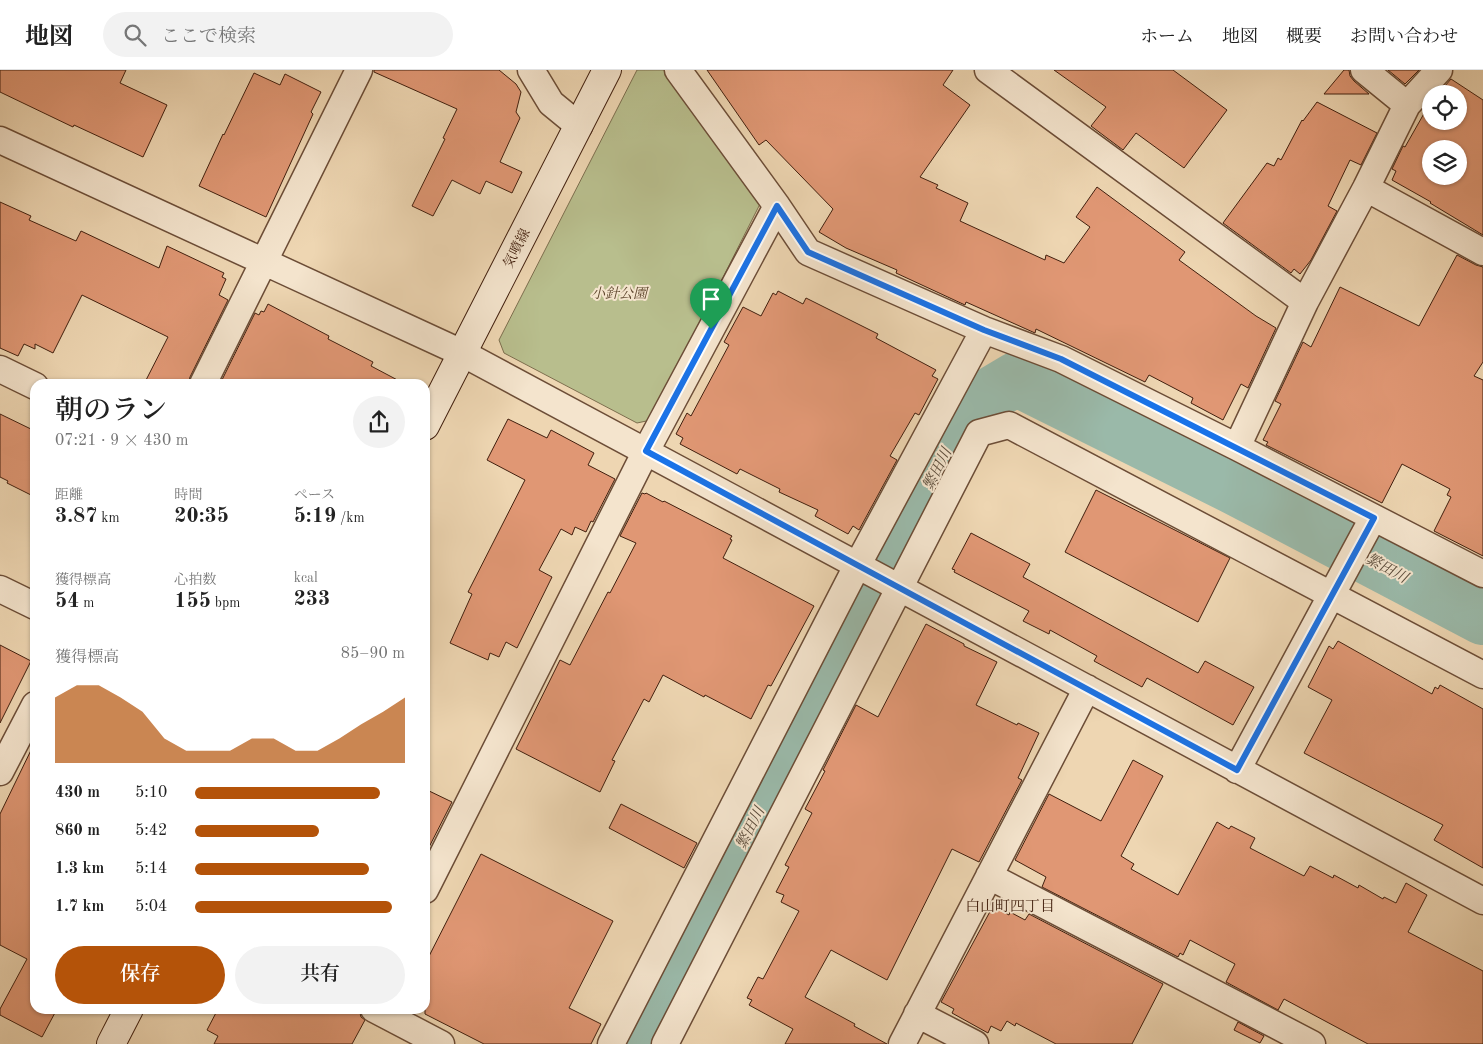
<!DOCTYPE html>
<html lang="ja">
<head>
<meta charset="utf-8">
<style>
  :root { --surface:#fff; --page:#f2f2f2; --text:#222; --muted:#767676; --line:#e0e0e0; --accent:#b45309 }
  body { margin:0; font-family:"Old Standard TT","Noto Serif JP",serif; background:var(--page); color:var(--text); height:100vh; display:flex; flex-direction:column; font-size:19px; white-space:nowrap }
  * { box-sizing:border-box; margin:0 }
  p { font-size:16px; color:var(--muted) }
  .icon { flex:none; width:28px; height:28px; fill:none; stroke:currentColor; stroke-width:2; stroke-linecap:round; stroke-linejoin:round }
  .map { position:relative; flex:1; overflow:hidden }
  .sheet { position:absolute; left:30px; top:309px; width:400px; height:635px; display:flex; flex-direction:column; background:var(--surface); border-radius:15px; box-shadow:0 1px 4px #0004 }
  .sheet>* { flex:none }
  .buttons { position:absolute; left:1422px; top:15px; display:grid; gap:10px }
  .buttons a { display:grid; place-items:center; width:45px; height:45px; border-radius:50%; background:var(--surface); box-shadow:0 1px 4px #0004; font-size:25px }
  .pin { position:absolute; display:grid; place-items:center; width:42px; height:42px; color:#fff; margin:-51px -21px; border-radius:50% 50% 50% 0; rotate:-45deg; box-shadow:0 0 5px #0007 }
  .pin .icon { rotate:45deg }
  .round { display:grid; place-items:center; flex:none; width:52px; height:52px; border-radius:26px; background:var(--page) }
  .summary { display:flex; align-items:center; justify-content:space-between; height:85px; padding:0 25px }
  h1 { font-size:28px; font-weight:600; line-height:38px }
  .stats { display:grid; grid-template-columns:repeat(3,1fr); gap:8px; height:85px; padding:5px 25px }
  .stats div { display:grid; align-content:center }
  .stats b { font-size:21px; font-weight:600 }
  .stats small { font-size:14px; font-weight:400 }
  .stats p { font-size:14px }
  .chart { height:140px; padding:10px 25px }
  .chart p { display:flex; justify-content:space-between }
  .chart svg { width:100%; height:90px; margin-top:5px; fill:var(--accent); opacity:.7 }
  .action { display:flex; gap:10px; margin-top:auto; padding:10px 25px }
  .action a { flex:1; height:58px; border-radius:30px; background:var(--accent); color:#fff; font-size:20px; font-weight:600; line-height:58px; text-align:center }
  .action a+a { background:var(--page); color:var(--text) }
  ul { padding:0 25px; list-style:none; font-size:16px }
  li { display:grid; grid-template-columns:80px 60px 1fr; align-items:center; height:38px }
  li i { height:12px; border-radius:6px; background:var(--accent) }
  header { display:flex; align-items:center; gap:30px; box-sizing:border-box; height:70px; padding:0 25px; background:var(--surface); border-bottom:1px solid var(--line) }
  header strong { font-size:24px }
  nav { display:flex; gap:28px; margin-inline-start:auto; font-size:18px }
  .search { width:350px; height:45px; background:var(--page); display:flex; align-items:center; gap:12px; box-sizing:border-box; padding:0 18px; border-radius:28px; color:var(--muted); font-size:19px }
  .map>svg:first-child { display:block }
  .green { fill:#b8be8d; stroke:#7c6e4e }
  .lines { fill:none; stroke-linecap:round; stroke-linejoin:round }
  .river { stroke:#9ab9a9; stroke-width:54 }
  .building { fill:#e09774; stroke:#411f0e; fill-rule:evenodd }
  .street-casing { stroke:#6c4d37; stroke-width:29 }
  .secondary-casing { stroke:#411f0e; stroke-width:30 }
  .street { stroke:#f4e4cd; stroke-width:26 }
  .secondary { stroke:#f4e4cd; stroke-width:28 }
  .route-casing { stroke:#fff; stroke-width:10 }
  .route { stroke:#1a73e8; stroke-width:6 }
  .labels { text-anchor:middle; stroke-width:4; stroke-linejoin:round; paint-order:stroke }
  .street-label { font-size:14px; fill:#411f0e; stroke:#f4e4cd }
  .park-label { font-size:14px; font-style:italic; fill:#5f472e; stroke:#f4e4cd }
  .water-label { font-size:15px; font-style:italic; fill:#5c4d3c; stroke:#f4e4cd }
  .neighbourhood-label { font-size:15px; fill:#411f0e; stroke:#f4e4cd }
</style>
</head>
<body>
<header>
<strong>地図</strong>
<div class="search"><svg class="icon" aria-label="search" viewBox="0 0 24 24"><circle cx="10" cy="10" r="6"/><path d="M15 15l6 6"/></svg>ここで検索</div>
<nav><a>ホーム</a><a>地図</a><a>概要</a><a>お問い合わせ</a></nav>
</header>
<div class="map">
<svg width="1483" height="974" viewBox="0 0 1483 974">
  <rect width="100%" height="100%" fill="#eed6b2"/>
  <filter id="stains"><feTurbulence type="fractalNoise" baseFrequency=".004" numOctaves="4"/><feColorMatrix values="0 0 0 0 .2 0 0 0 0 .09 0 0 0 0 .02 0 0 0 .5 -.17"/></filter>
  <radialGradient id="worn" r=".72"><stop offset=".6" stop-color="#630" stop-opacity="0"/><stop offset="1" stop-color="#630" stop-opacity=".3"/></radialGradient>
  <path class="green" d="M637 0H667L760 134 651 350 637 353 504 283 499 270Z"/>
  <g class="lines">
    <path class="river" d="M638 974 969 337 1016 309 1235 418 1483 548"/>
  </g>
  <path class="building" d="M0 0H126L120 13 167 35 143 87 74 55 73 57 0 22Z
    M374 0H499L516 14 521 22 516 42 520 48 500 92 522 102 512 123 486 111 480 124 452 110 433 146 412 136 445 69 443 68 457 39 374 2Z
    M707 0H953L943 15 970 35 920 107 938 115 936 118 968 133 960 151 1045 190 1046 185 1064 193 1090 157 1076 147 1097 117 1185 182 1179 190 1256 246 1276 258 1248 318 1241 314 1223 350 1191 333 1193 328 1149 305 1145 312 1036 259 1035 263 966 232 965 235 896 203 897 200 846 178 819 162 833 139 766 70 759 75Z
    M1054 0H1173L1227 40 1184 98 1136 63 1123 80 1091 56 1106 37Z
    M1344 0H1349L1350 6 1354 11 1369 24H1324Z
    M1388 0H1419L1405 14Z
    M254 3 280 15 285 4 321 22 311 42 313 44 266 147 199 116 223 64 224 65Z
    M1451 9 1483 30V165L1430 133 1431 132 1392 110 1396 101 1392 99 1403 76 1405 77 1426 40 1424 39 1431 31V51H1459V24H1438ZM1431 79H1459V106H1431Z
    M1317 32 1377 63 1361 95 1350 90 1328 136 1337 141 1311 190 1300 204 1294 199 1291 203 1223 153 1267 93 1274 96 1278 88 1281 90 1302 50 1303 51Z
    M0 132 31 146 29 150 76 171 81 161 159 198 167 176 224 203 222 207 226 209 219 225 228 230 190 307 188 314H144L168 267 82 225 53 283 35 274V279L24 274 18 286 0 278Z
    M1457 185 1476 195 1483 197V292L1474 306 1483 310V486L1434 461 1451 427 1447 425 1450 419 1402 394 1382 433 1266 375 1268 372 1263 370 1281 334 1275 331 1303 272 1311 277 1340 217 1419 256Z
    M778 221 803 234 806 228 878 264 876 268 936 300 932 306 938 309 919 345 915 343 890 386 897 390 859 460 853 456 848 464 815 446 818 440 779 422 780 419 740 399 737 404 680 374 683 368 676 364 687 343 691 346 729 275 724 272 743 237 761 246 773 223 776 225Z
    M268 234 329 266 328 269 373 292 371 296 405 314H220L255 243 259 245 261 241 264 242Z
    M0 344 35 361V427L7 413 8 411 0 407Z
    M508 349 547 368 551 360 594 383 588 395 615 409 593 452 591 451 586 462 575 457 572 465 561 459 539 500 552 507 517 578 506 572 499 587 490 583 488 590 450 573 472 524 468 522 525 410 487 390Z
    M1096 420 1230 488 1198 552 1065 482Z
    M642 423 645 424 646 423 663 432 664 431 732 466 730 469 732 470 723 488 814 536 771 616 768 615 751 649 705 625 704 627 663 605 649 632 644 629 612 690 615 691 600 722 516 679 560 590 570 595 608 522 610 523 636 473 620 466Z
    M971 463 1030 494 1023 507 1198 603 1205 591 1254 617 1233 655 1147 608 1142 617 1094 591 1097 586 1050 560 1049 564 1023 551 1029 541 954 502 955 500 952 499Z
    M926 554 964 574V576L997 592 976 635 1017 655 1018 653 1039 663 1018 708 1022 710 979 792 952 779 887 910 831 880 805 927 855 954 854 956 887 974H785L793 959 749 935 752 930 747 928 758 907 763 909 799 841 781 832 784 825 776 822 789 797 785 795 812 743 805 739 825 701 823 700 856 635 878 647Z
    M1338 571 1432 624 1435 617 1438 619 1440 615 1483 639V798L1434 770 1443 755 1304 683 1332 630 1308 617 1329 576 1333 579Z
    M0 575 31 591 0 653Z
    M35 672V939H57L42 967 0 945V939L27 889 0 875V744Z
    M1133 690 1163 706 1121 786 1134 794 1131 799 1178 825 1217 752 1229 759 1231 756 1255 768 1250 778 1304 806 1310 796 1333 808 1334 805 1358 818 1359 815 1383 829 1384 827 1396 833 1406 813 1427 825 1408 862 1483 901V974H1368L1284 929 1278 940 1226 912 1235 894 1190 870 1183 885 1180 883 1178 887 1042 817 1046 807 1015 790 1049 724 1101 751Z
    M425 719 452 732 425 785Z
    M621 734 697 773 684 798 609 758Z
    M481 784 613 851 569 938 601 954 591 974H484L425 944V894Z
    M993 836 1009 845 1010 842 1025 850 1029 844 1163 914 1132 974H1056L1016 953 1015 956 1007 951 1001 961 991 956 988 963 952 943 954 939 941 932Z
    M218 939H359L361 947 365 950 352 974H214L218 966 207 960Z
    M1238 952 1264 966 1260 973 1234 960Z"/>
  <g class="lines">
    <defs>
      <path id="street" d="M531 0 551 33 579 56
        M678 0 777 136 808 182 984 260 1061 289 1237 377 1483 504
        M988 0 1305 232
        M1364 0 1407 35
        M0 70 462 283 1483 831
        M1366 118 1483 182
        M0 299 35 316
        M203 314 359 0
        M1237 377 1305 232 1366 118 1407 35 1439 0
        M0 519 35 536
        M1237 700 1373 448
        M0 702 35 635
        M989 806 1312 974
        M425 820 646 381 777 136
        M374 939 441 974
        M917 944 975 974
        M611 974 857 496 984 260
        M665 974 979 363 1009 355 1483 605
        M902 974 1087 618"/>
      <path id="secondary" d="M425 356 607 0
        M111 974 129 939"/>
    </defs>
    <use href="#street" class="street-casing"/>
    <use href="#secondary" class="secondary-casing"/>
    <use href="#street" class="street"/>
    <use href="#secondary" class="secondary"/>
  </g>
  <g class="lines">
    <defs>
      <path id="route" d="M777 136 808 182 984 260 1061 289 1374 448 1237 700 646 381Z"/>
    </defs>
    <use href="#route" class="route-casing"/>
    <use href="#route" class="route"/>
  </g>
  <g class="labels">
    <g class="street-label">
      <text transform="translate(516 178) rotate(-63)" y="5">気噴線</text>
    </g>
    <g class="park-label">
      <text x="619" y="228">小針公園</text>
    </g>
    <g class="water-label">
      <text transform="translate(937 399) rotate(-63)" y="5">繁田川</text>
      <text transform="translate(1387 498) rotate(28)" y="5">繁田川</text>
      <text transform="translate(750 758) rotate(-63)" y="5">繁田川</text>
    </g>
    <g class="neighbourhood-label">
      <text x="1010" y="841">白山町四丁目</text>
    </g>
  </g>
  <rect width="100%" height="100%" filter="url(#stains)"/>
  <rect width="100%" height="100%" fill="url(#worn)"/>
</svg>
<div class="buttons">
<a><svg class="icon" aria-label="locate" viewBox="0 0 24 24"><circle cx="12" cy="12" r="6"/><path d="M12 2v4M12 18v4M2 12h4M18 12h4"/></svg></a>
<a><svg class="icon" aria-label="layers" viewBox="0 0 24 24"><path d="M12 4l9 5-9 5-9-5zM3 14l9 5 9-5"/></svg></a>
</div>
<div class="pin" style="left:711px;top:259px;background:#1e9e55"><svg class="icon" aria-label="arrive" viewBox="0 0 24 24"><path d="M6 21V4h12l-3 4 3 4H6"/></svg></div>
<section class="sheet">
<div class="summary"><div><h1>朝のラン</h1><p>07:21 · 9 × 430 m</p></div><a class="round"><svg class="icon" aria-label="share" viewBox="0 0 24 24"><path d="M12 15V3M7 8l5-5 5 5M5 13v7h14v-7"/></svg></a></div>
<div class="stats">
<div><p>距離</p><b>3.87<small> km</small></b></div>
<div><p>時間</p><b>20:35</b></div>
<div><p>ペース</p><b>5:19<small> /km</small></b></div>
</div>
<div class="stats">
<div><p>獲得標高</p><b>54<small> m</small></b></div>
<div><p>心拍数</p><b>155<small> bpm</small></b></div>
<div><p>kcal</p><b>233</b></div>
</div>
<div class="chart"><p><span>獲得標高</span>85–90 m</p>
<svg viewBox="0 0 160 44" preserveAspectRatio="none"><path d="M0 44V12L10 6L20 6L30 12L40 19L50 32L60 38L70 38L80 38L90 32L100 32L110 38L120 38L130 32L140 25L150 19L160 12V44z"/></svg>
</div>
<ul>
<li><b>430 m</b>5:10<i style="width:88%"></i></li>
<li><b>860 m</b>5:42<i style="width:59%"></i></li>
<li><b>1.3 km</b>5:14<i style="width:83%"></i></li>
<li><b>1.7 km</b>5:04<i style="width:94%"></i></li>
</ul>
<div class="action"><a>保存</a><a>共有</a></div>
</section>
</div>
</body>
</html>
